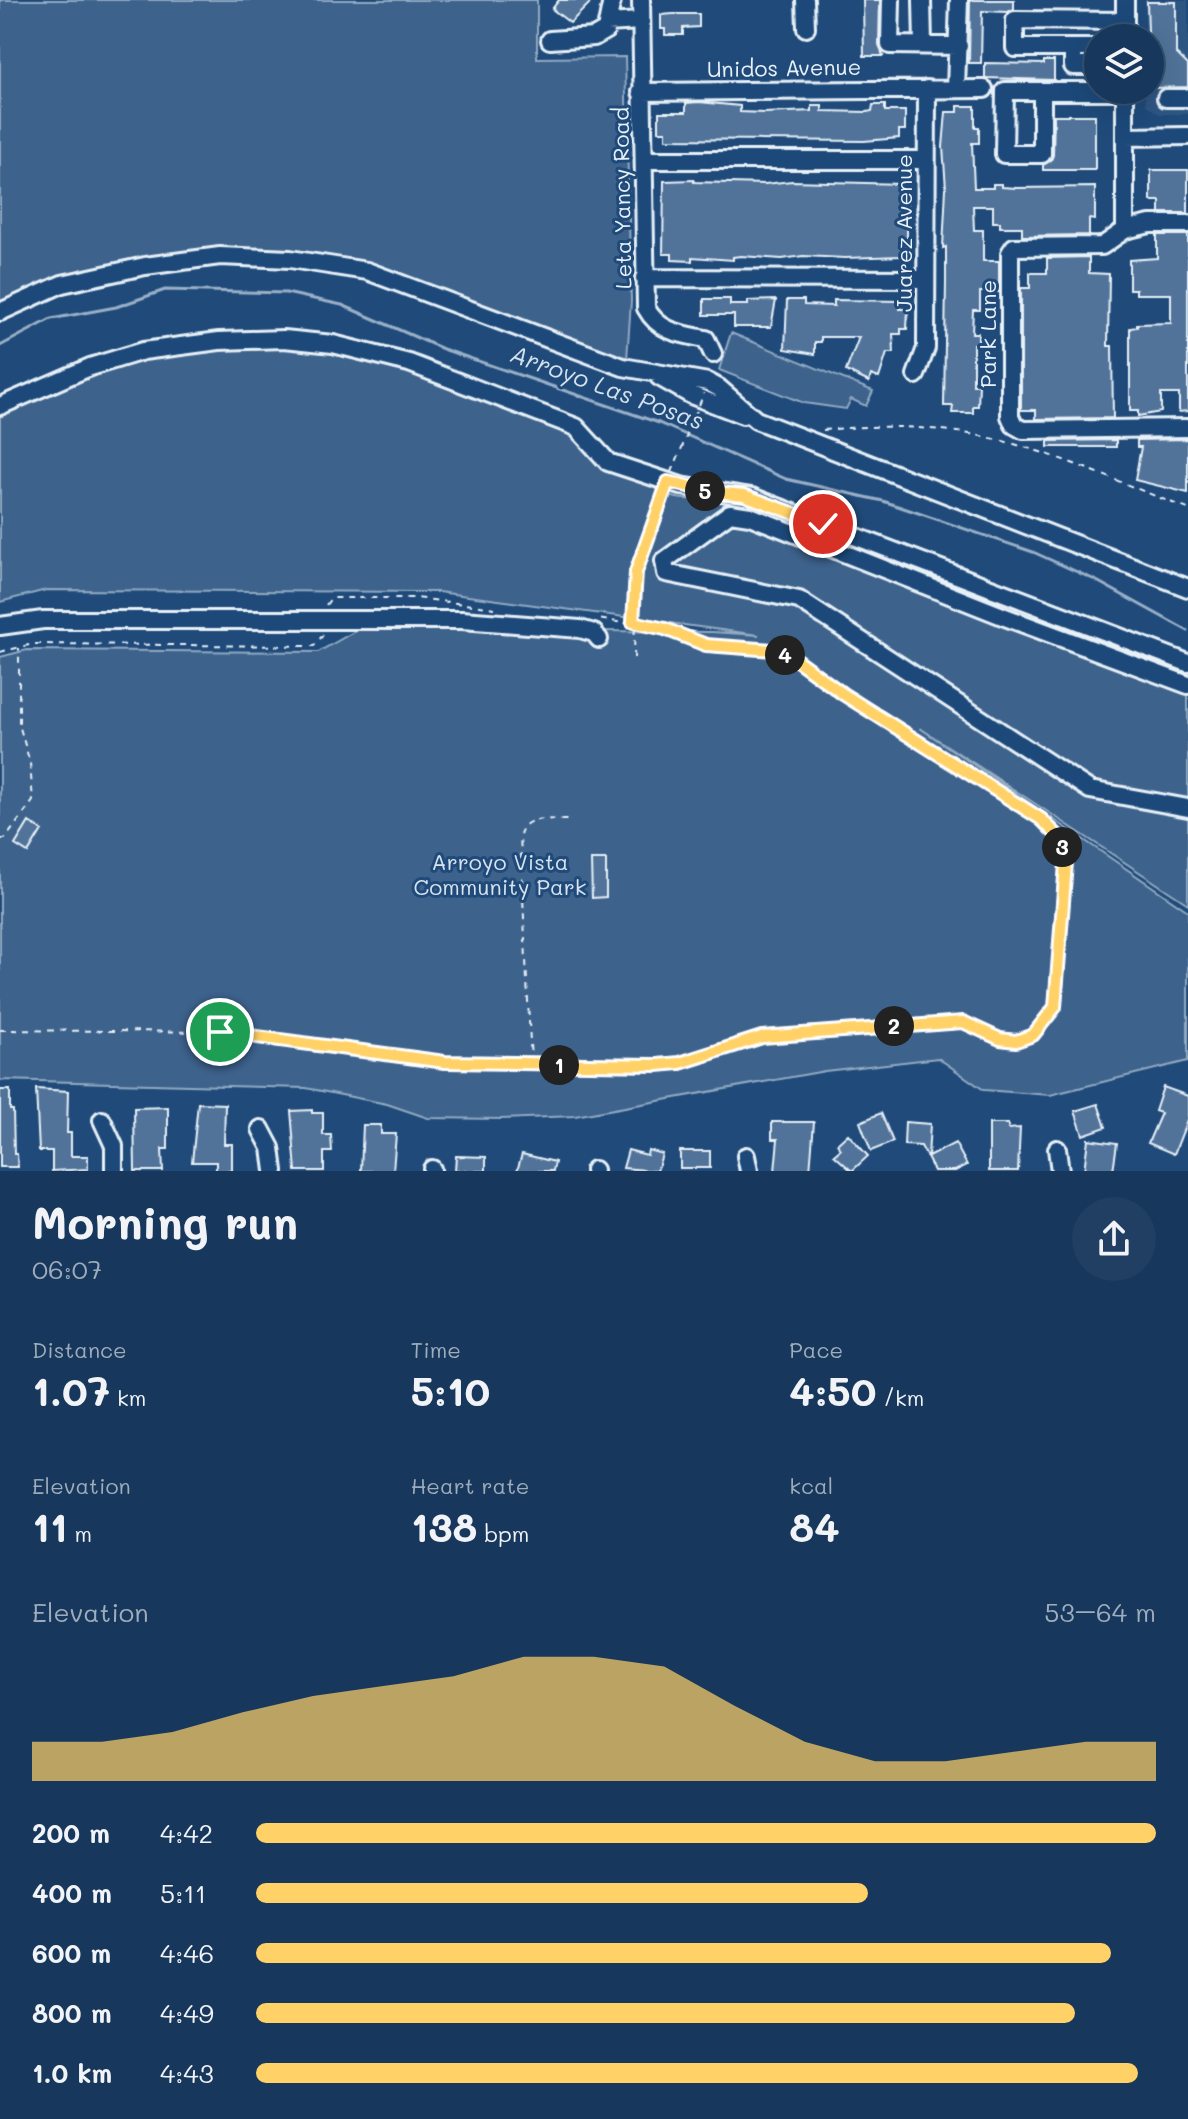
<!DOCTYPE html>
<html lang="en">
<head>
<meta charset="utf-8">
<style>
  :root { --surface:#17385c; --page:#203f62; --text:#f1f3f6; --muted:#9eacbb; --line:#365272; --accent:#ffd166 }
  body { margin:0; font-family:Mali,sans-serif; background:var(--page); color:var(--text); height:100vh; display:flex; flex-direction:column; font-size:30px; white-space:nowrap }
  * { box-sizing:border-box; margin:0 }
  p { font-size:26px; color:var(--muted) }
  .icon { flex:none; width:44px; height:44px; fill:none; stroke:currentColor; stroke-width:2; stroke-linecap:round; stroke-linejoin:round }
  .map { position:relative; height:1171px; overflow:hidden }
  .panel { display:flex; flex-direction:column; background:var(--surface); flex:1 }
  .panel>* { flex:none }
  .fabs { position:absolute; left:1084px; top:24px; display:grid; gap:16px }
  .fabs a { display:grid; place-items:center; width:80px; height:80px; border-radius:50%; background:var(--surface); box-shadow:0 8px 32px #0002,0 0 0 2px var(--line); font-size:40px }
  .pin { position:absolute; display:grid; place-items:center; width:68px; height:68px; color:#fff; margin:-34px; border:4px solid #fff; border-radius:50%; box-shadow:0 2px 8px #0007 }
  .km { position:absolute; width:40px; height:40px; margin:-20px; border-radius:50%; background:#222; color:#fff; font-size:22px; line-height:40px; text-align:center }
  .round { display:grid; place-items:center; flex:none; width:84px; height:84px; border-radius:42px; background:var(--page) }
  .headline { display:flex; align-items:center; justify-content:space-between; height:136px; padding:0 32px }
  h1 { font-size:44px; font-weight:800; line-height:60px }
  .figures { display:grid; grid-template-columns:repeat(3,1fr); gap:12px; height:136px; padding:8px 32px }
  .figures div { display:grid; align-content:center }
  .figures b { font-size:40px; font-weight:800 }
  .figures small { font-size:22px; font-weight:400 }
  .figures p { font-size:22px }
  .chart { height:224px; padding:16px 32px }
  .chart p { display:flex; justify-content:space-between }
  .chart svg { width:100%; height:144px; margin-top:8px; fill:var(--accent); opacity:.7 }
  ul { padding:0 32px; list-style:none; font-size:26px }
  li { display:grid; grid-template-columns:128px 96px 1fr; align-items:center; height:60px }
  li i { height:20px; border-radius:10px; background:var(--accent) }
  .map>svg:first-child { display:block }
  .built { fill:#2e5683 }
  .green { fill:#3c628c; stroke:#92aac2; stroke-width:2 }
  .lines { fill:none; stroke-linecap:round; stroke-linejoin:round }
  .stream { stroke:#9ab0c7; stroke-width:3 }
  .building { fill:#517399; stroke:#e8f1f8; stroke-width:2 }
  .minor-casing { stroke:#e8f1f8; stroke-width:22 }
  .path { stroke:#e8f1f8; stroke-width:2; stroke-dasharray:6 6; stroke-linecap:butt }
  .minor { stroke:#1f4a7a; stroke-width:16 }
  .path-bridge { stroke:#e8f1f8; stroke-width:2; stroke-dasharray:6 6; stroke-linecap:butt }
  .route-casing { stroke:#fff; stroke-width:16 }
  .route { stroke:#ffd166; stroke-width:10 }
  .labels { text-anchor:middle; stroke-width:6; stroke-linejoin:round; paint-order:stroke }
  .street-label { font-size:22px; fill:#e8f1f8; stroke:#1f4a7a }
  .park-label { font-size:22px; fill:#d7e3ed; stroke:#1f4a7a }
  .water-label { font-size:24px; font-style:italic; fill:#d4e1ec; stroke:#1f4a7a }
</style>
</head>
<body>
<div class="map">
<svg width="1188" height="1171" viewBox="0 0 1188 1171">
  <rect width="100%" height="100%" fill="#1f4a7a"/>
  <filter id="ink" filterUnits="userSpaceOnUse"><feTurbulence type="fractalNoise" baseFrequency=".0125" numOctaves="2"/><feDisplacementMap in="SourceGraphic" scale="16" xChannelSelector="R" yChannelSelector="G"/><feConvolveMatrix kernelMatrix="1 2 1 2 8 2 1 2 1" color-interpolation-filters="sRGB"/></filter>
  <g filter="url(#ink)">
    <path class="built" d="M1145 0H1188V114H1159L1146 105 1145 90H1150V38H1145Z"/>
    <path class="green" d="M0 0H537V58L625 57 631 301 627 359 371 266 217 251 0 306Z
      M731 333 873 391 866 406 851 399 846 409 804 403 719 370Z
      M234 344 301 346 345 352 407 367 554 424 653 482C667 508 707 496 731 500 742 502 753 506 763 508L1188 672V904L920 728 1188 911V1061L1050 1095 984 1090 938 1058 825 1071 575 1116 502 1119 428 1118 387 1104 306 1088 0 1080V657L27 650 318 652 359 629 712 632 759 635 438 592 46 590 0 602V412L67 382 127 361Z"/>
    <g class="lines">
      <path class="stream" d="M0 346 51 319 116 307 165 290 286 293 342 305 443 349 659 423 786 479 883 501 1033 552 1095 580 1188 631"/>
    </g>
    <path class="building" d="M559 0H593L570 23 552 9Z
      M863 0H880L879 45 883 56H864Z
      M970 0H1014V9L1008 12 982 11 981 63H969Z
      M1147 2H1176V53L1188 65V87L1150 88Z
      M673 14H699V27L683 28V35H665V29H661V15Z
      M1044 61H1054V80L985 78V63L1044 64Z
      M699 102 740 106V112L764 113 812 111V106H822V111L867 112 872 111 873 105H885V111H905V130H899V138L864 141 666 139V131H659V112H686V103Z
      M958 106H975V127H979V143H972L974 188H993V184H1002V187L1016 188 1095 187V220L1089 219V235L1022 236V227H1000V222H993V206H973L974 230H983V261H999V292H980V310H973L972 333H978V344H973V385H979L978 406H973V413H952L953 406H944L946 282V247L943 248 946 188 943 147 946 112H958Z
      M1054 115H1095V170H1043V165L1051 160 1053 155Z
      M1151 170H1188V213H1160V201H1151Z
      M694 180V182L765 184 792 181 902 184V189H907V247H901V256L845 258 803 256 782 259 741 256 733 257V260L692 257V261L672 260V254H663L664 181Z
      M1157 235H1188V411L1179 412V394H1161V412L1138 416V411H1130V328L1137 327V324L1171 323V294H1136V289H1129V260L1157 258Z
      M1089 257V273L1109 274 1108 346H1112L1113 418 1036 419V410H1021V288H1030V273H1047V258Z
      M704 299H730V305H748V301L776 300 771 327H734V315H704Z
      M787 300H804V305L834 306V300L900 301V309H908L907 329H901V334H893L894 353H887L879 378 871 375 869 382 846 371 859 337H821V342H815V354L785 349Z
      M1188 439V493L1135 480 1141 447H1137V440Z
      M1116 440V447H1048V441Z
      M29 822 42 830 28 853 15 845Z
      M591 860H606V897L592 898Z
      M1163 1087 1188 1096V1118L1174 1154 1148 1143 1161 1113 1155 1111Z
      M36 1089 68 1091 67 1133H71V1156H88V1169L52 1171V1151H39Z
      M0 1090H10V1110H13L14 1154H17L18 1167H0Z
      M198 1103 225 1104 224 1144H232V1171H216V1162H192Z
      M1098 1104 1106 1127 1083 1135 1075 1111Z
      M168 1107V1149H162L163 1171H135L134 1108Z
      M312 1110V1113H323V1135H331L332 1152H324V1171H296L291 1111Z
      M881 1113 893 1142 871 1151 860 1122Z
      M772 1122H814L810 1171H775L778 1139H772Z
      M905 1122 930 1124 928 1157 955 1143 967 1165 955 1171H934L921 1146 904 1145Z
      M989 1124H1008V1129L1020 1128 1018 1171H989Z
      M363 1125H381V1134H396L393 1171H361Z
      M848 1134 868 1156 852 1171 834 1155 841 1149 837 1144Z
      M1088 1139 1117 1143 1113 1171H1084Z
      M628 1150 647 1155 648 1150 662 1154 657 1171 623 1168Z
      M680 1151H710V1168H680Z
      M522 1154 555 1162 553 1171H517Z
      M456 1156 486 1157V1171H455Z"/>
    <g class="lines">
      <defs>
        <path id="minor" d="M641 0 646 308C659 332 680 334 706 339L713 354
          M805 0 806 28
          M891 0 890 45 959 46
          M922 0 923 45
          M607 23 641 21
          M1125 38V0
          M550 40 594 37 606 30 612 0
          M1073 48H1098
          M1098 66H1073V48H1015V20L1125 21
          M956 89 959 0
          M1042 91V154H1004L1005 91H1125
          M641 92 984 89
          M1166 98H1188
          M1125 137 1188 136
          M644 160H926
          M1188 224H1150L1125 230 1102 246 1014 247 1010 253V416L1014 425 1023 430 1188 428
          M1125 230V90
          M644 278 925 279
          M0 312 62 284 145 266 220 256 290 259 367 271 623 367 708 382 719 388 756 420 1188 588
          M916 375 926 348 927 89
          M659 377 691 395 743 415
          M0 406 90 367 143 351 219 341 284 339 333 344 409 363 576 427 608 462 681 486 752 497 1188 663
          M0 626 43 620H462L580 629 594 633 599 639
          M1188 685 1005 617 750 516 730 513 664 561 666 573 799 600 1090 790 1188 808
          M102 1120 114 1146V1171
          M261 1129 271 1148 274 1171
          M1057 1149 1060 1171
          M746 1156 749 1171
          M432 1169V1171
          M594 1171V1170"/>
      </defs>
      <use href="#minor" class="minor-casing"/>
      <path class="path" d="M823 430C881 424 941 426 999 440 1063 456 1126 485 1188 509
        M326 605 331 598H416L495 608
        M0 652 33 644 314 646 323 635
        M634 658 636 572 663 496
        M0 839H5L33 801 30 763 19 724V648
        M0 1030 220 1032 445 1062 657 1065 680 1063 762 1037 805 1035 920 1024 963 1022 1000 1039 1016 1041 1033 1035 1055 1007 1066 863 1057 835 1041 819 843 694 794 658 773 650 706 645 665 629 597 619
        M531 1063 520 835C525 814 549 820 567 820"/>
      <use href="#minor" class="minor"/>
      <path class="path-bridge" d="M672 472 704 393"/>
    </g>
  </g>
  <g class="lines" filter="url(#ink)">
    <defs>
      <path id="route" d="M220 1032 445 1062 657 1065 680 1063 762 1037 963 1022 1000 1039 1016 1041 1033 1035 1055 1007 1066 863 1057 835 1041 819 843 694 794 658 773 650 706 645 665 629 633 622 636 572 668 482 715 492 744 495 823 524"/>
    </defs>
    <use href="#route" class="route-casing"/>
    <use href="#route" class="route"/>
  </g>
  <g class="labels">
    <g class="street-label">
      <text transform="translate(784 68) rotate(-1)" y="8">Unidos Avenue</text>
      <text transform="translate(622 198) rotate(-91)" y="8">Leta Yancy Road</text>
      <text transform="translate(904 233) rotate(-90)" y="8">Juarez Avenue</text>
      <text transform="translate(988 334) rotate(-90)" y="8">Park Lane</text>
    </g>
    <g class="park-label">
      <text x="500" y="870">Arroyo Vista<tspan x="500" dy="25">Community Park</tspan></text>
    </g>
    <g class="water-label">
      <text transform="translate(607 388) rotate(20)" y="8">Arroyo Las Posas</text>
    </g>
  </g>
</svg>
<div class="fabs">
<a><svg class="icon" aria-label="layers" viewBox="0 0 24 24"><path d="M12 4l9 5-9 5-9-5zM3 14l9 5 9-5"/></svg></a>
</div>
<div class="pin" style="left:220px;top:1032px;background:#1e9e55"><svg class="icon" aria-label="arrive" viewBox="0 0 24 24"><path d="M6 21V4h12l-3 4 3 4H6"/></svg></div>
<div class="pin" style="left:823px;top:524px;background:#d93025"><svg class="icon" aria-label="check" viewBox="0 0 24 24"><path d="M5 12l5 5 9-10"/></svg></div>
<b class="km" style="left:559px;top:1065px">1</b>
<b class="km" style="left:894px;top:1026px">2</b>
<b class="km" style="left:1062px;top:847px">3</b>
<b class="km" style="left:785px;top:655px">4</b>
<b class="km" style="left:705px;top:491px">5</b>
</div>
<section class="panel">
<div class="headline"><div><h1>Morning run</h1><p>06:07</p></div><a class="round"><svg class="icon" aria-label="share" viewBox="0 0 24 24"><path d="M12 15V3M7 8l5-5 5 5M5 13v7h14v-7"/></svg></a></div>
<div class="figures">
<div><p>Distance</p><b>1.07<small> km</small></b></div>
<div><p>Time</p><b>5:10</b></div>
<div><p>Pace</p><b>4:50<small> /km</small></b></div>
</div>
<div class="figures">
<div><p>Elevation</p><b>11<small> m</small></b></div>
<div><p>Heart rate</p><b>138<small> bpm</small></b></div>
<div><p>kcal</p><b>84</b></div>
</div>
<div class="chart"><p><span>Elevation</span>53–64 m</p>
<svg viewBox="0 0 160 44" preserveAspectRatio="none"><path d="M0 44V32L10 32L20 29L30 23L40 18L50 15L60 12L70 6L80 6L90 9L100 21L110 32L120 38L130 38L140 35L150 32L160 32V44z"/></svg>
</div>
<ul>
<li><b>200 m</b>4:42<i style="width:100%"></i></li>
<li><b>400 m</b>5:11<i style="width:68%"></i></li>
<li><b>600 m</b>4:46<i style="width:95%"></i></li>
<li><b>800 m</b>4:49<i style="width:91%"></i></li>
<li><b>1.0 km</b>4:43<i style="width:98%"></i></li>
</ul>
</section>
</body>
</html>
